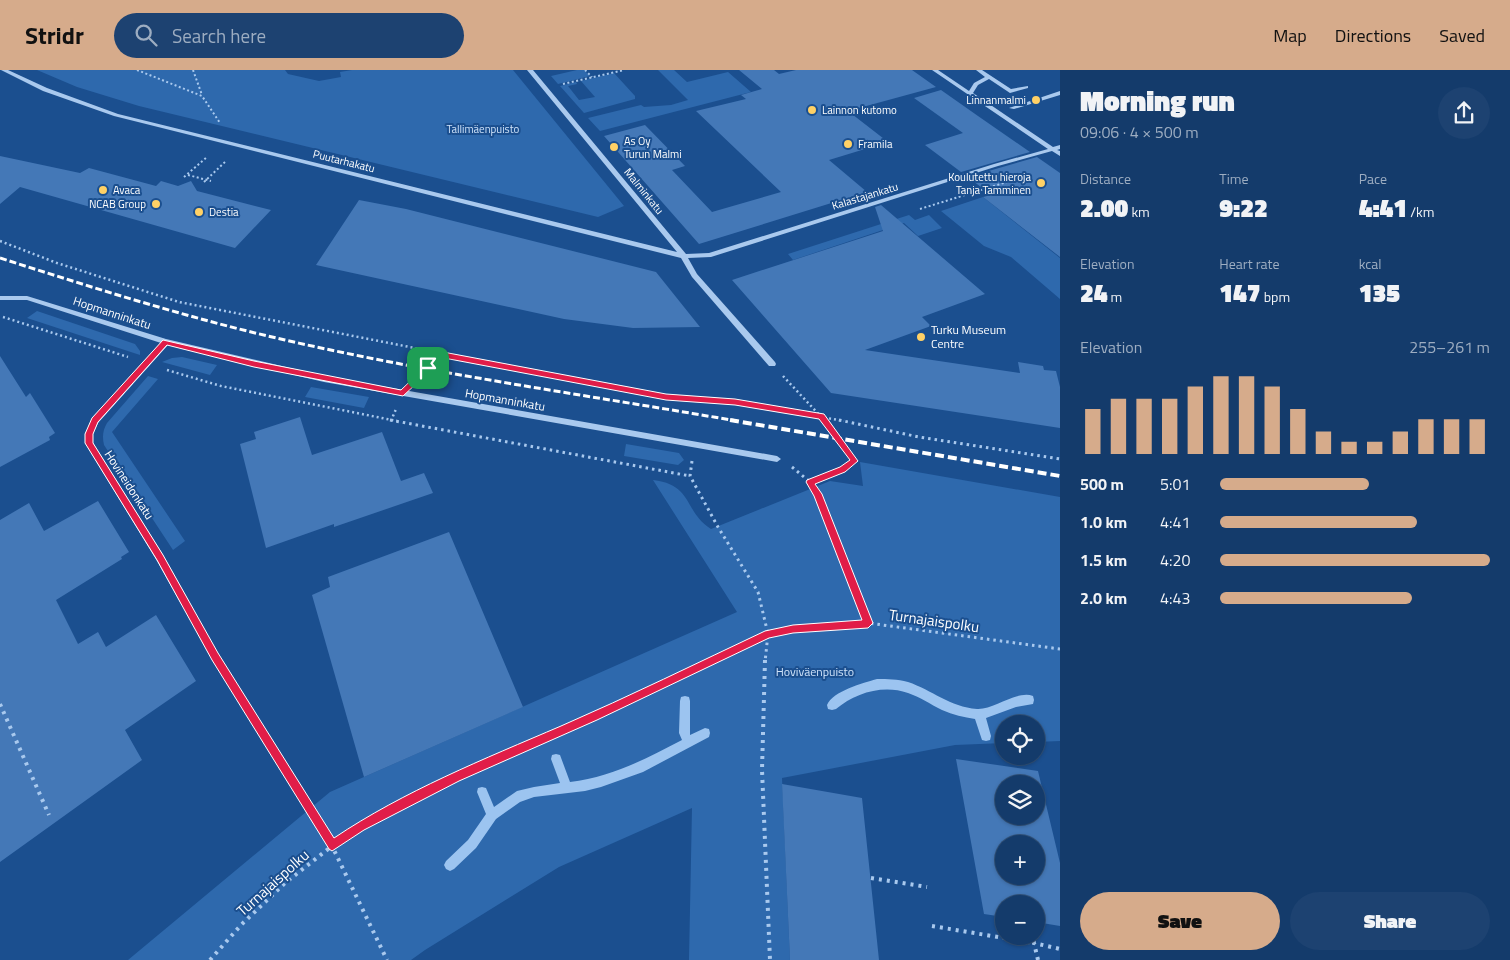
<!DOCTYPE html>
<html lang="en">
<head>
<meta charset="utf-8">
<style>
  :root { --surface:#143b6b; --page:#1d4271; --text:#f1f3f6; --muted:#9dadc1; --line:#33557e; --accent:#d6ab8b }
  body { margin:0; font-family:"Titillium Web",sans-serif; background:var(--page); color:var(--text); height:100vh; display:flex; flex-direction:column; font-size:19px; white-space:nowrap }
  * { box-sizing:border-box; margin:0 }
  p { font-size:16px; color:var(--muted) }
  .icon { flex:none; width:28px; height:28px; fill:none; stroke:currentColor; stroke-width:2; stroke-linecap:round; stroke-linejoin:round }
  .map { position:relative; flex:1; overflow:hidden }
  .drawer { display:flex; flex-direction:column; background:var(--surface); width:450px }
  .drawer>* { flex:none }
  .tools { position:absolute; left:995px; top:645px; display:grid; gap:10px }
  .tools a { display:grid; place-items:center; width:50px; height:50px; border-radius:50%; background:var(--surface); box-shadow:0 1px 4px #0004,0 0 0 1px var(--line); font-size:25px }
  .pin { position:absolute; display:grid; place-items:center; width:42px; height:42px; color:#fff; margin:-21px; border-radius:10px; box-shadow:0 2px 8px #0006 }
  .round { display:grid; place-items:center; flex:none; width:52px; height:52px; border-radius:26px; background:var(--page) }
  .head { display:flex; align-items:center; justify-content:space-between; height:85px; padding:0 20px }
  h1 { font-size:28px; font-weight:800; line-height:38px }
  .figures { display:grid; grid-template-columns:repeat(3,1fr); gap:8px; height:85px; padding:5px 20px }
  .figures div { display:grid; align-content:center }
  .figures b { font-size:25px; font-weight:800 }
  .figures small { font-size:14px; font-weight:400 }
  .figures p { font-size:14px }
  .chart { height:140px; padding:10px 20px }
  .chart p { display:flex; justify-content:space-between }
  .chart svg { width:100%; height:90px; margin-top:5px; stroke:var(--accent); stroke-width:6 }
  .cta { display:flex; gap:10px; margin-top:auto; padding:10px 20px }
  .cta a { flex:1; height:58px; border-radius:30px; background:var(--accent); color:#111; font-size:20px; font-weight:800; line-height:58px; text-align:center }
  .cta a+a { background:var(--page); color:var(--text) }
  ul { padding:0 20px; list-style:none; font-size:16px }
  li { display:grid; grid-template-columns:80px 60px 1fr; align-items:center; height:38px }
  li i { height:12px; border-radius:6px; background:var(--accent) }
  header { display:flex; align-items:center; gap:30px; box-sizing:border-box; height:70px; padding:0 25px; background:var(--accent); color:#111 }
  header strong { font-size:24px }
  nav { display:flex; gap:28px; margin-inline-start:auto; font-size:18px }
  .search { width:350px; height:45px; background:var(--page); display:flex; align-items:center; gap:12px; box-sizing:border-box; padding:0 18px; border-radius:28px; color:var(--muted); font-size:19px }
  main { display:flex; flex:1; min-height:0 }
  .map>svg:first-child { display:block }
  .green { fill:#2e69ad }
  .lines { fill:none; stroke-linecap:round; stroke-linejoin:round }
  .stream { fill:#9cc4f0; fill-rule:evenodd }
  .building { fill:#4478b7; fill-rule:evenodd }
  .path-far3 { stroke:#a9c9ee; stroke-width:2; stroke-dasharray:2 2.5; stroke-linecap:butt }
  .path-far2 { stroke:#a9c9ee; stroke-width:2.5; stroke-dasharray:2 3; stroke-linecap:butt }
  .path-far1 { stroke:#a9c9ee; stroke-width:3; stroke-dasharray:2.5 4; stroke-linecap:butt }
  .path { stroke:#a9c9ee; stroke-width:4; stroke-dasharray:3 5; stroke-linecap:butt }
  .minor { fill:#a9c9ee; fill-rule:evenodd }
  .rail-far1 { stroke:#fff; stroke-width:3; stroke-dasharray:7 3; stroke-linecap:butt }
  .rail { stroke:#fff; stroke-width:4; stroke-dasharray:9 4; stroke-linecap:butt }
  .route { fill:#e11d48; stroke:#fff; fill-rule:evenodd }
  .poi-dot { fill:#ffd166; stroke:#1b4f8f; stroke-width:2 }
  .labels { text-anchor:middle; stroke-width:4; stroke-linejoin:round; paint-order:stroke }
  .far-poi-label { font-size:11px; fill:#fff; stroke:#1b4f8f; text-anchor:start }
  .far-park-label { font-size:11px; fill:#cfe3fa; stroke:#1b4f8f }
  .far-street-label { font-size:11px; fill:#fff; stroke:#1b4f8f }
  .street-label { font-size:12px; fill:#fff; stroke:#1b4f8f }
  .poi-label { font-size:12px; fill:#fff; stroke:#1b4f8f; text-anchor:start }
  .park-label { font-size:12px; fill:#cfe3fa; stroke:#1b4f8f }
  .near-street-label { font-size:15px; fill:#fff; stroke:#1b4f8f }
</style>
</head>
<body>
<header>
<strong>Stridr</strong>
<div class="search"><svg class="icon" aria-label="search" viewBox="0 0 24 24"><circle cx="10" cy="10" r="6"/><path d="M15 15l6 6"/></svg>Search here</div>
<nav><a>Map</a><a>Directions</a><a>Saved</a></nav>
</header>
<main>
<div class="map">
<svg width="1060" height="890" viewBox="0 0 1060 890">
  <rect width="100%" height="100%" fill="#1b4f8f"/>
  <path class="green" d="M37 0H285L288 4 319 11 341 7 340 2 352 0H513L624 136 598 147 139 36 77 17Z
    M577 0H584L590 6 558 14 551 6Z
    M658 0H674L687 12 728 2 751 22 600 61 588 48 641 35 644 37 671 35 688 30Z
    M614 3 635 26V29L584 43 560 16 576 12 577 14 568 16 579 30 595 27 581 11Z
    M983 127 1060 188V229L1011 187 984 176 941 141Z
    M909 145 915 150 929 145 942 158 918 166 904 153 793 190 788 184Z
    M37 241 135 274 140 281V285L27 248Z
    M182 287 217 295 210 305 162 292 172 288Z
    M148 306 158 309 112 362 185 471 173 480 104 375C102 366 103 360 107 353Z
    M311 317 369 327 364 338 305 327Z
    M626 374 679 383 684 390 678 395 624 386Z
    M860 392 1060 427V671L1036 672V654H1004V673L955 675 782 708 790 890H689L692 738 559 797 425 880 411 890H128L330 722 737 542 653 410C694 415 683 441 711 459L830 411 863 416Z"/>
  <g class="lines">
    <path class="stream" d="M877 609C888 609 897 609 908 612 932 620 950 637 977 639 994 640 1017 620 1033 626L1034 630 1033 634 1016 637 986 648 991 666 990 670 986 671 982 670 975 649C964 647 953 645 942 640 930 634 920 627 908 623 883 614 855 623 836 639L832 640 828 639 827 635C833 621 863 613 877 609Z
      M685 626 689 627 690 631V665L705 658 709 659 710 663 709 667 643 702 601 717 585 721 534 727 520 732 496 749 476 778 454 799 450 801 446 799 444 795 446 791 468 770 486 744 477 722 478 718 482 717 486 718 494 737 517 721 534 717 560 713 551 689 552 685 556 684 560 685 570 712C611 707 646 689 682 670L679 663 680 631 681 627Z"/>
  </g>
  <path class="building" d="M739 0H774L779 4 796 0H912L936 17 848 41 888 72 829 90 867 122 699 174 604 66 645 55 685 96 672 100 712 142 781 122 696 41 746 29 741 25 762 19Z
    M941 20 978 46 1030 82 961 102 925 75 963 63 914 28Z
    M0 86 80 103 89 98 156 116 161 111 178 116 191 111 197 121 271 140 235 178 20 117 0 134Z
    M1037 87 1060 103V187L983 127 991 125 968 107Z
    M359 130 406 139 656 202 700 257 633 258 564 249 316 195Z
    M881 135 985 224 922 247 931 256 865 280 1020 303 1018 292 1043 296 1044 300 1056 301 1060 317V358L831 323 732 210 883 161 875 137Z
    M0 286 26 327 30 323 55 363 49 367 50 370 0 397Z
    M300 347 312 385 382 362 401 411 424 403 433 423 334 457V454L266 478 240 374 256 369 254 362Z
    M98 431 129 482 121 487 122 489 56 530 78 574 98 562 106 577 156 545 196 611 125 660 142 690 0 792V450L29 433 44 461Z
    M449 462 523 637 364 707 312 525 330 517 328 507Z
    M956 689 1038 701 1060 793V856L1036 852V834H1004V847L984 844ZM1004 714H1036V746H1004ZM1004 774H1036V806H1004Z
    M782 714 862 728 879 890H790Z"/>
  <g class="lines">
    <path class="path-far3" d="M137 0 202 26 220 53
      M193 0 202 25
      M585 0 592 7
      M563 14 624 0
      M188 105 211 111
      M184 107 207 87
      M204 112 226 91
      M920 139 1007 112"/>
    <path class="path-far2" d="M0 171 57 193 179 232 666 327 735 332 844 351
      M3 247 128 287
      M167 300 221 316 397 351
      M783 306 825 351
      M418 308 443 285
      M391 351 396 339"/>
    <path class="path-far1" d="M390 350 690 406
      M839 350 919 367 1060 389
      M692 391 690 406 718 457 758 522 768 564 765 592
      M792 397 810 412 818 425 868 553
      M810 412 843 400 854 391 825 350
      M193 547 218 592
      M709 592 768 564 793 559 868 553 1060 579"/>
    <path class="path" d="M218 590 332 776 387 890
      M765 590 762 700 770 890
      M0 634 49 745
      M871 808 927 817
      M932 856 1034 873 1032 866
      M210 890 241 855 285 813 332 776 361 757 456 707 594 646 712 590
      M1038 890 1034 873 1060 879"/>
    <path class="minor" d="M1 0H8L47 18 118 44 677 182 527 0H533L686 184 709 183 994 94 1048 79 932 0H938L969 21 974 13 985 7 976 0H982L1011 19 1028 16V18L1010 23 989 9 978 15 973 23 1053 77 1060 75V79L1057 80 1060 81V86L1052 81 998 96 711 187 688 188 697 204 775 292 776 294 775 296H769L692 207 681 188 114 46 43 21Z
      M1060 21V25L1014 39 1009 38Z
      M0 226H27L166 269 324 306 777 386 781 389 777 392 324 312 168 275 98 353 93 364V373L163 485 187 528 189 531 187 534 184 535 181 534 157 491 85 373V364L92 349 161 273 27 230H0Z"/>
    <path class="rail-far1" d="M0 188C94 218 188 248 285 270 434 304 586 325 737 351"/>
    <path class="rail" d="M730 350 1060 406"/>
  </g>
  <path class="route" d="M163 270 254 291 401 320 426 296 443 282 666 324 735 329 824 344 858 391 845 402 815 414 822 424 873 553 868 558 793 563 769 568 597 650 459 711 364 760 332 781 329 779 212 590 157 490 85 373V364L92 348ZM167 275 254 297 403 326 444 288 666 330 735 335 819 349 850 390 840 397 807 410 806 412 814 426 862 550 793 555 765 561C697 593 630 626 561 656 484 689 404 721 334 768L218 583 163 485 93 373V364L98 352Z"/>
  <g class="poi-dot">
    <circle cx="1036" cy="30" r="5"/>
    <circle cx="812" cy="40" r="5"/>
    <circle cx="848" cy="74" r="5"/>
    <circle cx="614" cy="77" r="5"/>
    <circle cx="1041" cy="113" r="5"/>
    <circle cx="103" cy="120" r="5"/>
    <circle cx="156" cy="134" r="5"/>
    <circle cx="199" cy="142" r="5"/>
    <circle cx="921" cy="267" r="5"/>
  </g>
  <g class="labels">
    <g class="far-poi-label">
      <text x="1026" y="34" text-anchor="end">Linnanmalmi</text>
      <text x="822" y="44">Lainnon kutomo</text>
      <text x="624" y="75">As Oy<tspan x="624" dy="13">Turun Malmi</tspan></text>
      <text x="858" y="78">Framila</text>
      <text x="1031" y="111" text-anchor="end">Koulutettu hieroja<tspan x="1031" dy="13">Tanja Tamminen</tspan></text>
      <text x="113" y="124">Avaca</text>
      <text x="146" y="138" text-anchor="end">NCAB Group</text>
      <text x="209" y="146">Destia</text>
    </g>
    <g class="far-park-label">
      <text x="483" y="63">Tallimäenpuisto</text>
    </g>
    <g class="far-street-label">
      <text transform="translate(344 91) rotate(14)" y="4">Puutarhakatu</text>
      <text transform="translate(644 121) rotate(51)" y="4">Malminkatu</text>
      <text transform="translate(865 126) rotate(-17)" y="4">Kalastajankatu</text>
    </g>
    <g class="street-label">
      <text transform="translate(112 243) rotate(18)" y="4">Hopmanninkatu</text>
      <text transform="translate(505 330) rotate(10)" y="4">Hopmanninkatu</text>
      <text transform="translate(129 415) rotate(57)" y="4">Hovineidonkatu</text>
    </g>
    <g class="poi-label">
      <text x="931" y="264">Turku Museum<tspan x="931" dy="14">Centre</tspan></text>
    </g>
    <g class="park-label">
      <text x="815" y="606">Hoviväenpuisto</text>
    </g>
    <g class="near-street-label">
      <text transform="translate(934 551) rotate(8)" y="5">Turnajaispolku</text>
      <text transform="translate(273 813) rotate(-42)" y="5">Turnajaispolku</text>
    </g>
  </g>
</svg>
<div class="tools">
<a><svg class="icon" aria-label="locate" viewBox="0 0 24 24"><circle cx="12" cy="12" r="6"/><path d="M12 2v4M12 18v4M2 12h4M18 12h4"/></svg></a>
<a><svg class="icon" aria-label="layers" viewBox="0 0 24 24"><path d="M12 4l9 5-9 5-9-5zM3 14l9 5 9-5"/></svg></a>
<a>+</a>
<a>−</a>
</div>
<div class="pin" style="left:428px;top:298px;background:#1e9e55"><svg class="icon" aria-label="arrive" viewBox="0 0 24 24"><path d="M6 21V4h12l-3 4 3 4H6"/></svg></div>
</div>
<section class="drawer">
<div class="head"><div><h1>Morning run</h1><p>09:06 · 4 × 500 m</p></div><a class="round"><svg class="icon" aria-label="share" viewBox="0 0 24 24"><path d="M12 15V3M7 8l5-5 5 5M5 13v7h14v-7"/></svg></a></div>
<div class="figures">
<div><p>Distance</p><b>2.00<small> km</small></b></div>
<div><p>Time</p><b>9:22</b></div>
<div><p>Pace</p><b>4:41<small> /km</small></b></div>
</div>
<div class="figures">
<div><p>Elevation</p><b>24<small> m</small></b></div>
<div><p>Heart rate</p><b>147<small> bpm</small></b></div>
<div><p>kcal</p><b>135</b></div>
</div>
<div class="chart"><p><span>Elevation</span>255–261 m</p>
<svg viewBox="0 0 160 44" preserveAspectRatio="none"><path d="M5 44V22M15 44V17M25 44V17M35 44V17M45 44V11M55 44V6M65 44V6M75 44V11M85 44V22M95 44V33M105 44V38M115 44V38M125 44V33M135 44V27M145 44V27M155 44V27"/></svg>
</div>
<ul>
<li><b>500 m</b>5:01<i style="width:55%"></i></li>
<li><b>1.0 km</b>4:41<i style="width:73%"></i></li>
<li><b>1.5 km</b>4:20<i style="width:100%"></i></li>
<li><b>2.0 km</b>4:43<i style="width:71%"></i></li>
</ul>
<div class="cta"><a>Save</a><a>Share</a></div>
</section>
</main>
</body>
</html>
